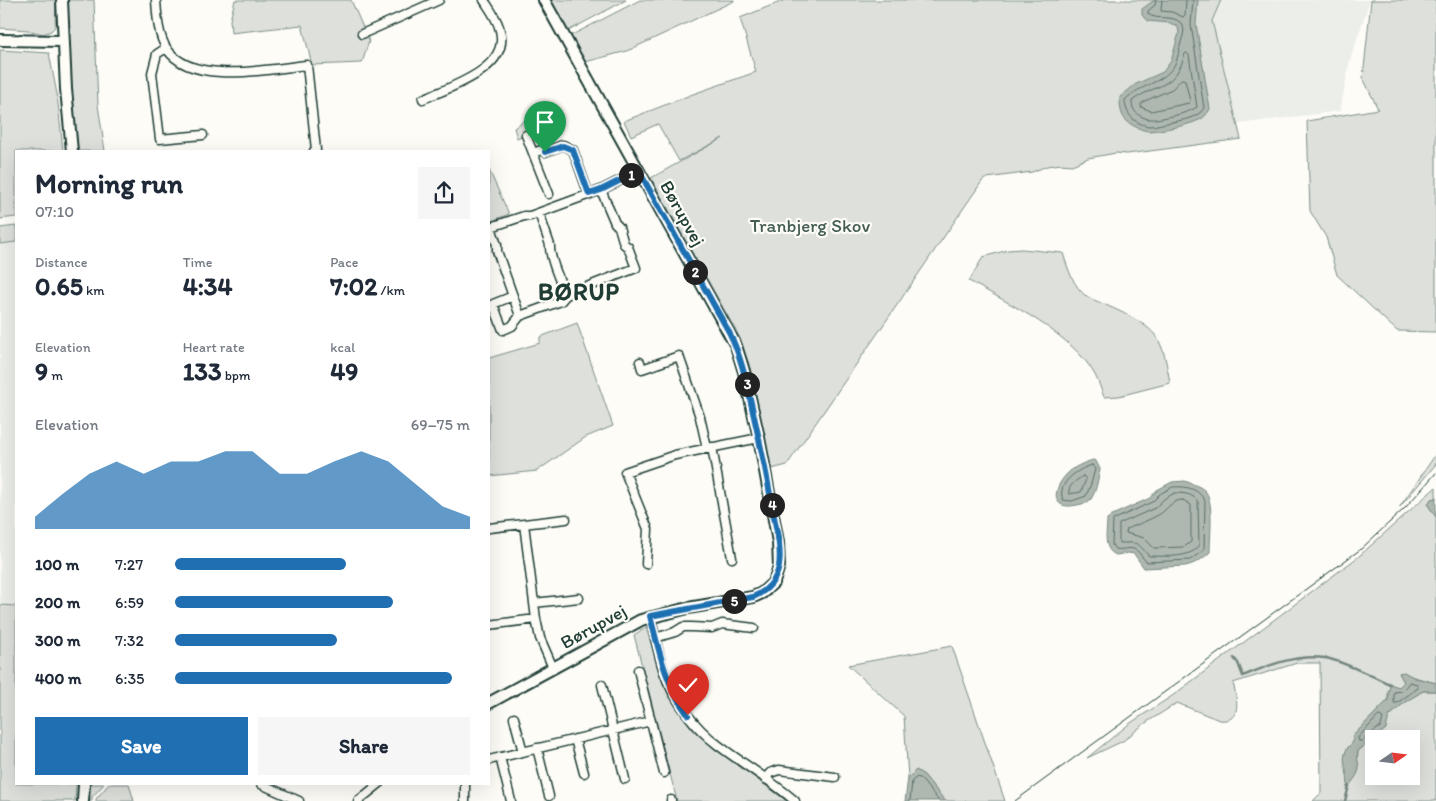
<!DOCTYPE html>
<html lang="en">
<head>
<meta charset="utf-8">
<style>
  :root { --surface:#fff; --page:#f6f6f7; --text:#1f2937; --muted:#747a83; --accent:#1f6fb2 }
  body { margin:0; font-family:Itim,sans-serif; background:var(--page); color:var(--text); height:100vh; display:flex; flex-direction:column; font-size:19px; white-space:nowrap }
  * { box-sizing:border-box; margin:0 }
  p { font-size:16px; color:var(--muted) }
  .icon { flex:none; width:28px; height:28px; fill:none; stroke:currentColor; stroke-width:2; stroke-linecap:round; stroke-linejoin:round }
  .map { position:relative; flex:1; overflow:hidden }
  .panel { position:absolute; left:15px; top:150px; width:475px; height:635px; display:flex; flex-direction:column; background:var(--surface); border-radius:0px; box-shadow:0 5px 20px #0002 }
  .panel>* { flex:none }
  .needle { width:32px; rotate:76deg }
  .fabs { position:absolute; left:1365px; top:730px; display:grid; gap:10px }
  .fabs a { display:grid; place-items:center; width:55px; height:55px; border-radius:0px; background:var(--surface); box-shadow:0 5px 20px #0002; font-size:25px }
  .pin { position:absolute; display:grid; place-items:center; width:42px; height:42px; color:#fff; margin:-51px -21px; border-radius:50% 50% 50% 0; rotate:-45deg; box-shadow:0 0 5px #0007 }
  .pin .icon { rotate:45deg }
  .km { position:absolute; width:25px; height:25px; margin:-12px; border-radius:50%; background:#222; color:#fff; font-size:14px; line-height:25px; text-align:center }
  .round { display:grid; place-items:center; flex:none; width:52px; height:52px; border-radius:0px; background:var(--page) }
  .head { display:flex; align-items:center; justify-content:space-between; height:85px; padding:0 20px }
  h1 { font-size:28px; font-weight:700; line-height:38px }
  .metrics { display:grid; grid-template-columns:repeat(3,1fr); gap:8px; height:85px; padding:5px 20px }
  .metrics div { display:grid; align-content:center }
  .metrics b { font-size:25px; font-weight:700 }
  .metrics small { font-size:14px; font-weight:400 }
  .metrics p { font-size:14px }
  .chart { height:140px; padding:10px 20px }
  .chart p { display:flex; justify-content:space-between }
  .chart svg { width:100%; height:90px; margin-top:5px; fill:var(--accent); opacity:.7 }
  .button { display:flex; gap:10px; margin-top:auto; padding:10px 20px }
  .button a { flex:1; height:58px; border-radius:0px; background:var(--accent); color:#fff; font-size:20px; font-weight:700; line-height:58px; text-align:center }
  .button a+a { background:var(--page); color:var(--text) }
  ul { padding:0 20px; list-style:none; font-size:16px }
  li { display:grid; grid-template-columns:80px 60px 1fr; align-items:center; height:38px }
  li i { height:12px; border-radius:6px; background:var(--accent) }
  .map>svg:first-child { display:block }
  .built { fill:#eceee9 }
  .green { fill:#dde0db; stroke:#7e8e88; fill-rule:evenodd }
  .water { fill:#aeb8b1; stroke:#75877f }
  .lines { fill:none; stroke-linecap:round; stroke-linejoin:round }
  .shore { stroke:#586e66; stroke-width:1 }
  .stream { stroke:#75877f; stroke-width:2.5 }
  .street-casing { stroke:#1f3d34; stroke-width:11 }
  .secondary-casing { stroke:#1f3d34; stroke-width:14 }
  .street { stroke:#fdfcf7; stroke-width:8 }
  .secondary { stroke:#fdfcf7; stroke-width:10 }
  .tram { stroke:#1f3d34; stroke-width:1 }
  .route-casing { stroke:#fff; stroke-width:10 }
  .route { stroke:#1f6fb2; stroke-width:6 }
  .labels { text-anchor:middle; stroke-width:4.5; stroke-linejoin:round; paint-order:stroke }
  .street-label { font-size:19px; fill:#1f3d34; stroke:#fdfcf7 }
  .park-label { font-size:19px; fill:#455e55; stroke:#fdfcf7 }
  .district-label { font-size:24px; font-weight:bold; letter-spacing:1px; fill:#1f3d34; stroke:#fdfcf7 }
</style>
</head>
<body>
<div class="map">
<svg width="1436" height="801" viewBox="0 0 1436 801">
  <rect width="100%" height="100%" fill="#fdfcf7"/>
  <filter id="ink" filterUnits="userSpaceOnUse"><feTurbulence type="fractalNoise" baseFrequency=".02" numOctaves="2"/><feDisplacementMap in="SourceGraphic" scale="10" xChannelSelector="R" yChannelSelector="G"/><feConvolveMatrix kernelMatrix="1 2 1 2 8 2 1 2 1" color-interpolation-filters="sRGB"/></filter>
  <g filter="url(#ink)">
    <path class="built" d="M1221 0H1370L1350 60 1340 111 1238 124 1212 21Z
      M16 242V606L0 605V244Z"/>
    <path class="green" d="M0 0H56L55 27 51 31 43 34 28 30 0 28Z
      M67 0H94L98 105 105 151H76L67 38Z
      M235 0H351L369 41 362 63 312 65 302 25 231 33 230 20Z
      M550 0H626L568 31Z
      M640 0H734V1L627 51 585 62 570 36Z
      M785 0H1221L1212 21 1241 139 1127 154 1116 153 1088 158 1072 165 1061 164 1047 166 1032 172 987 178 983 180 787 465 772 469 750 367 740 338 651 178 723 138 679 161 658 124 631 136 624 121 693 94 756 72 740 18Z
      M1371 0H1436V332L1397 331 1337 275 1326 237 1310 211 1307 121 1378 109 1363 78Z
      M0 50 49 53 57 94 63 151H16V217L0 219Z
      M532 115 536 130 517 138 514 128Z
      M489 170 509 214 489 222Z
      M16 226V242L0 244V228Z
      M1022 249 1063 253C1068 269 1073 286 1087 297 1105 305 1143 319 1155 335 1165 348 1167 367 1170 383L1119 396 1104 397C1101 390 1099 382 1095 375 1074 335 1008 303 969 281L983 257 1008 250Z
      M577 323 613 426 586 437 537 471 489 476V358L540 343V337Z
      M1436 454V464L1399 508Z
      M1436 487V498L1431 499 1428 505 1436 517V683L1399 673 1404 682 1399 687 1388 691V700L1353 736V742C1335 759 1352 769 1347 787L1359 769 1357 760 1358 751 1371 740 1389 717 1405 702 1423 691H1436V801H1313L1321 793 1320 663H1297L1233 683C1237 698 1243 723 1219 720L1177 703 1144 724 1123 741 1087 758 1129 724 1172 696 1358 557ZM1374 739H1411V776H1374Z
      M0 605 16 606V784H76L75 801H0Z
      M646 627 663 684 679 711 693 730 715 749 787 801H677L634 635Z
      M952 646 1005 801H945L924 775 916 770 908 778 904 716 848 665Z
      M88 784H104L92 797V801H87Z
      M109 784H129L134 801H96V799Z"/>
    <path class="water" d="M1157 0H1198L1196 24 1210 109C1207 114 1204 118 1199 120 1187 126 1162 130 1149 131 1144 131 1132 126 1128 122 1120 116 1120 106 1120 97L1136 84 1163 72 1171 61 1179 33 1178 27 1170 23 1147 21 1142 15V9L1153 1Z
      M1093 460 1096 461 1100 469C1098 478 1097 490 1091 499 1088 503 1082 504 1077 505 1051 511 1052 490 1066 475 1073 467 1083 463 1093 460Z
      M1185 481C1192 484 1201 486 1206 492 1214 503 1210 538 1210 552 1203 559 1195 564 1185 566L1144 568 1134 554 1128 553 1116 555C1102 549 1107 532 1107 519L1110 516 1150 498 1157 490 1172 482Z
      M1436 498V517L1428 505 1431 499Z
      M1404 672 1415 678 1436 683V691H1423L1405 702 1389 716 1386 729 1358 751C1357 758 1358 761 1359 767 1359 775 1352 782 1347 788 1351 770 1335 759 1353 742V736L1388 700 1390 684 1399 687 1404 682 1399 673Z
      M916 770 924 775 945 801H905L908 778Z"/>
    <g class="lines">
      <path class="shore" d="M1156 0 1155 5 1148 11V14C1157 21 1172 14 1181 23 1186 28 1183 36 1181 42 1179 49 1178 58 1175 64 1164 84 1140 84 1125 100 1125 113 1134 124 1149 126 1156 126 1165 123 1172 122 1183 120 1198 118 1204 108L1191 25 1193 0
        M1162 0 1161 11 1172 12 1183 17 1185 15 1186 0
        M1187 53 1189 55 1197 107C1189 113 1160 120 1150 119 1140 118 1131 111 1132 101 1156 83 1175 90 1185 54Z
        M1182 79 1185 80 1190 101 1189 103 1151 111 1141 107V104L1145 101 1172 89Z
        M1092 465 1095 469 1091 484 1086 496 1072 501 1063 500C1056 483 1078 469 1092 465Z
        M1083 476 1086 479 1081 492 1069 494C1067 486 1077 480 1083 476Z
        M1173 487C1186 486 1198 488 1205 501L1204 550 1190 560 1147 562C1142 559 1141 553 1136 550 1129 546 1122 551 1115 549L1112 545 1113 520 1152 502 1160 494Z
        M1175 493C1184 493 1194 494 1198 502L1199 546C1189 559 1165 556 1149 556 1136 541 1139 543 1119 543V524L1155 508 1164 499Z
        M1183 500 1191 505V542L1184 547 1154 548 1144 538 1126 533 1127 529C1138 524 1150 520 1160 514 1168 509 1171 500 1183 500Z
        M1410 682 1417 684 1418 688 1397 703H1394V692L1402 691Z
        M1379 716 1383 718 1381 726 1362 741H1359L1358 738Z
        M910 801 912 781 917 777 921 779 939 801"/>
      <path class="stream" d="M1234 658 1238 663 1243 676C1269 665 1296 654 1325 658 1341 660 1373 677 1390 684
        M1345 801 1349 786"/>
      <defs>
        <path id="street" d="M156 0C157 15 158 36 167 49 192 86 269 69 307 65L316 150 314 151
          M362 34 439 0
          M166 48 157 54 152 73 160 139 203 135
          M423 99C450 87 514 68 499 27 496 17 489 8 484 0
          M526 135 549 194
          M533 153 544 149 545 152 563 145 573 150 589 195
          M601 190 615 223 619 227 624 244 628 247 636 268 566 295 561 301 520 316 497 251V245L491 227 524 216H530L601 190 639 171
          M539 213 550 245C549 257 561 284 566 295
          M513 296 493 304 503 330 512 326 520 316
          M640 362 642 369 679 356 700 417 707 448
          M712 447 732 558
          M524 524 536 619 540 638 553 668
          M489 528 566 519
          M646 564 648 529 625 472 675 455 759 438
          M534 603 579 598
          M650 616C655 635 658 654 664 672 674 700 694 727 718 745 743 764 771 780 795 801
          M489 625 536 619
          M655 638 675 632 683 627H691L712 628 722 624 754 628
          M638 670 664 773
          M602 685 625 779
          M514 718 523 752
          M575 739 584 773
          M537 748 549 796
          M500 757 511 801
          M489 760 651 721
          M765 779 770 773 779 770 835 777
          M261 784 299 801
          M671 800V801
          M358 801 379 784
          M465 801V784"/>
        <path id="secondary" d="M62 0 66 89 72 151
          M0 40 62 41
          M489 703 641 620 688 608 753 597 762 593 774 582 779 566 778 542 759 438 744 372 736 346 544 0
          M83 801 84 784"/>
      </defs>
      <use href="#street" class="street-casing"/>
      <use href="#secondary" class="secondary-casing"/>
      <use href="#street" class="street"/>
      <use href="#secondary" class="secondary"/>
      <path class="tram" d="M1015 801 1361 549 1405 508 1436 473"/>
    </g>
  </g>
  <g class="lines" filter="url(#ink)">
    <defs>
      <path id="route" d="M545 152 563 146 573 150 589 194 601 190 639 171 729 332C742 358 747 385 753 412 760 443 767 474 772 506 775 525 782 547 779 566 776 582 767 591 753 597L650 616C660 654 665 683 688 715"/>
    </defs>
    <use href="#route" class="route-casing"/>
    <use href="#route" class="route"/>
  </g>
  <g class="labels">
    <g class="street-label">
      <text transform="translate(683 213) rotate(61)" y="7">Børupvej</text>
      <text transform="translate(593 626) rotate(-29)" y="7">Børupvej</text>
    </g>
    <g class="park-label">
      <text x="810" y="232">Tranbjerg Skov</text>
    </g>
    <g class="district-label">
      <text x="579" y="300">BØRUP</text>
    </g>
  </g>
</svg>
<div class="fabs">
<a><svg class="needle" viewBox="-14 -14 28 28"><path d="M0-13l5 13h-10z" fill="#e53935"/><path d="M0 13l5-13h-10z" fill="#747a83"/></svg></a>
</div>
<div class="pin" style="left:545px;top:152px;background:#1e9e55"><svg class="icon" aria-label="arrive" viewBox="0 0 24 24"><path d="M6 21V4h12l-3 4 3 4H6"/></svg></div>
<div class="pin" style="left:688px;top:715px;background:#d93025"><svg class="icon" aria-label="check" viewBox="0 0 24 24"><path d="M5 12l5 5 9-10"/></svg></div>
<b class="km" style="left:631px;top:175px">1</b>
<b class="km" style="left:695px;top:272px">2</b>
<b class="km" style="left:747px;top:384px">3</b>
<b class="km" style="left:772px;top:505px">4</b>
<b class="km" style="left:734px;top:601px">5</b>
<section class="panel">
<div class="head"><div><h1>Morning run</h1><p>07:10</p></div><a class="round"><svg class="icon" aria-label="share" viewBox="0 0 24 24"><path d="M12 15V3M7 8l5-5 5 5M5 13v7h14v-7"/></svg></a></div>
<div class="metrics">
<div><p>Distance</p><b>0.65<small> km</small></b></div>
<div><p>Time</p><b>4:34</b></div>
<div><p>Pace</p><b>7:02<small> /km</small></b></div>
</div>
<div class="metrics">
<div><p>Elevation</p><b>9<small> m</small></b></div>
<div><p>Heart rate</p><b>133<small> bpm</small></b></div>
<div><p>kcal</p><b>49</b></div>
</div>
<div class="chart"><p><span>Elevation</span>69–75 m</p>
<svg viewBox="0 0 160 44" preserveAspectRatio="none"><path d="M0 44V38L10 27L20 17L30 11L40 17L50 11L60 11L70 6L80 6L90 17L100 17L110 11L120 6L130 11L140 22L150 33L160 38V44z"/></svg>
</div>
<ul>
<li><b>100 m</b>7:27<i style="width:58%"></i></li>
<li><b>200 m</b>6:59<i style="width:74%"></i></li>
<li><b>300 m</b>7:32<i style="width:55%"></i></li>
<li><b>400 m</b>6:35<i style="width:94%"></i></li>
</ul>
<div class="button"><a>Save</a><a>Share</a></div>
</section>
</div>
</body>
</html>
